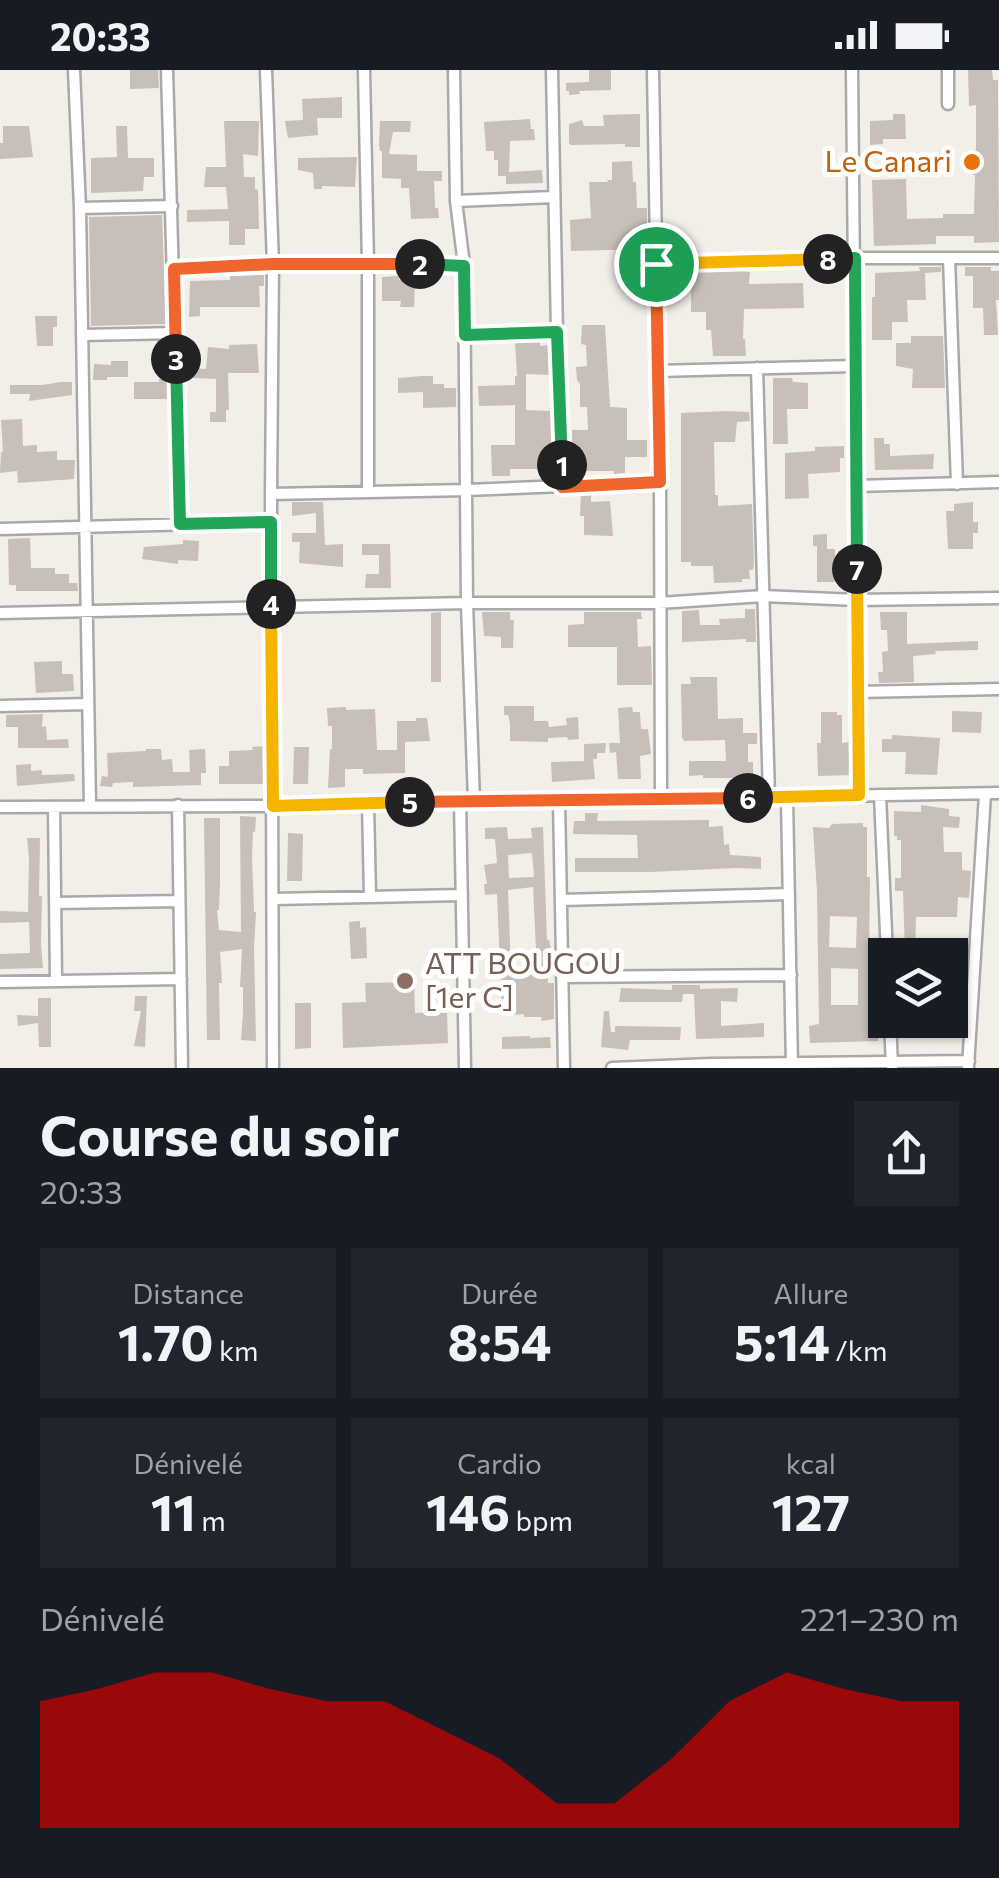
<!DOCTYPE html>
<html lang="fr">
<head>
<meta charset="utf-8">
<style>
  :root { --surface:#171b24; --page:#20242c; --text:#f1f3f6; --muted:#9ea1a6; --accent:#d40000 }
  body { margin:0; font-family:Commissioner,sans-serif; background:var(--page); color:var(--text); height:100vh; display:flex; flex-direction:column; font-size:38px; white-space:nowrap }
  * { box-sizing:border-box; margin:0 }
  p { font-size:32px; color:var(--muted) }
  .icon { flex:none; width:55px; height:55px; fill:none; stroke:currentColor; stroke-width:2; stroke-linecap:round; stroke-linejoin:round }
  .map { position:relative; height:998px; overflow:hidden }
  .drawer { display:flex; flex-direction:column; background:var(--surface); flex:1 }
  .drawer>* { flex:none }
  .fabs { position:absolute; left:868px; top:868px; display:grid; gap:20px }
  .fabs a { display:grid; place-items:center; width:100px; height:100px; border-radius:0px; background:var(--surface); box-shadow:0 2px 8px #0004; font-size:50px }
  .pin { position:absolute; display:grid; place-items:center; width:85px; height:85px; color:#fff; margin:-42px; border:5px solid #fff; border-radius:50%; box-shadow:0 2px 10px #0007 }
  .km { position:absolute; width:50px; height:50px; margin:-25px; border-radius:50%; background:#222; color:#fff; font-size:28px; line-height:50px; text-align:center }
  .round { display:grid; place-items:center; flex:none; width:105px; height:105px; border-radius:0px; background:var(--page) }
  .summary { display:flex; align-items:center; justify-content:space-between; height:170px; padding:0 40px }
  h1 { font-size:55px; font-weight:700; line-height:75px }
  .metrics { display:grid; grid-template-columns:repeat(3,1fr); gap:15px; height:170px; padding:10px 40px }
  .metrics div { display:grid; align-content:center; border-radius:0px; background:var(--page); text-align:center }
  .metrics b { font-size:50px; font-weight:700 }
  .metrics small { font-size:28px; font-weight:400 }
  .metrics p { font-size:28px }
  .chart { height:280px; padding:20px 40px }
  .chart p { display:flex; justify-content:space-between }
  .chart svg { width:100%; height:180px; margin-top:10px; fill:var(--accent); opacity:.7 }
  .status { display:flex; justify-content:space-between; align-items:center; height:70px; padding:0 50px; background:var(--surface); direction:ltr }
  .status svg { height:28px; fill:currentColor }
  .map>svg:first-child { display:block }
  .building { fill:#c7bfb8; fill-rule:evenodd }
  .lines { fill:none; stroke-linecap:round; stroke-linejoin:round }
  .minor-casing { stroke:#a9a9a9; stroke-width:15 }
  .minor { stroke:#fff; stroke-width:10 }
  .split-1-casing { stroke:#fff; stroke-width:20 }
  .split-2-casing { stroke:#fff; stroke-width:20 }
  .split-3-casing { stroke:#fff; stroke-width:20 }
  .split-4-casing { stroke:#fff; stroke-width:20 }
  .split-5-casing { stroke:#fff; stroke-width:20 }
  .split-6-casing { stroke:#fff; stroke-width:20 }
  .split-7-casing { stroke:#fff; stroke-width:20 }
  .split-8-casing { stroke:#fff; stroke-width:20 }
  .split-9-casing { stroke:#fff; stroke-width:20 }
  .split-1 { stroke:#f0652b; stroke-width:12 }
  .split-2 { stroke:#22a559; stroke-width:12 }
  .split-3 { stroke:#f0652b; stroke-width:12 }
  .split-4 { stroke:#22a559; stroke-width:12 }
  .split-5 { stroke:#f5b400; stroke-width:12 }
  .split-6 { stroke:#f0652b; stroke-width:12 }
  .split-7 { stroke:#f5b400; stroke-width:12 }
  .split-8 { stroke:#22a559; stroke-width:12 }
  .split-9 { stroke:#f5b400; stroke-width:12 }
  .food-dot { fill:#e8710a; stroke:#fff; stroke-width:4 }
  .education-dot { fill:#8d6e63; stroke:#fff; stroke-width:4 }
  .labels { text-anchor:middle; stroke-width:10; stroke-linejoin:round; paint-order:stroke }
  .food-label { font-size:30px; fill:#c56008; stroke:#fff; text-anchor:end }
  .education-label { font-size:30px; fill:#785e54; stroke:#fff; text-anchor:start }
</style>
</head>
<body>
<div class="status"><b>20:33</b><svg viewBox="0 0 49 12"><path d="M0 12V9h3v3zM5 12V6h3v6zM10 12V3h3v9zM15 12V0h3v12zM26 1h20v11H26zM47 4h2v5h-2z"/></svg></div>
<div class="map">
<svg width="999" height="998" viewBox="0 0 999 998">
  <rect width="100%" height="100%" fill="#f2efe9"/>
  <path class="building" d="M130 0H158L159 18 130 19Z
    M589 0H611V20L579 21 580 24 569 25V21H566V13L589 12Z
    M968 0H992L993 10H998L999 172 974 173V166H936V174L874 176 872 110 906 109 907 149 943 148V144H974L975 105H973V80H976V35L969 36Z
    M342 27V48H317L318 65 288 68 285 51 303 50 302 29Z
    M640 44V77H625V74L571 75 569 73V54L582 50 584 56H604L603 45Z
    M893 44H905L906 69H883V74L870 75V51L893 50Z
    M530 49 531 59H534L535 70 510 71 509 102 542 100 543 113 506 114V106H498V90H494V81H486L484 52Z
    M224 51H259L258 86 243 84 244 107H255V119L258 120 259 159H245V175H229V151L187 152V140L228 139 226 117H204L206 97H226Z
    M380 51H411L410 62H393L389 84 417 85V101H442V111H434L435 138H438L439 148 411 149 409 118H401V109L382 108V81H380L379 74Z
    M3 56H29L33 87 0 89V73H3Z
    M116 56H127L128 88H154V107H144L143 121 91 123V88L117 87Z
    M357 87 355 117 322 116V119H314L313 103 298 100V88Z
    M632 91 633 112H636L637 138H647V179L571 181 570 150 591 148 589 112H608L607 110H612V92Z
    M162 145 166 254 91 256 89 147Z
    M919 197H941V202L925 203 926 230H907L908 252H892V270H872V227H875V203L920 201Z
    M965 197H991V201H999V230H996L998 265H984L983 238H973V206H965Z
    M734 200 750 202 749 214 803 213 804 238 744 239 743 269H745L746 286H713L711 260H706V242H691V210L677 211 676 202Z
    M264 205V216H259L260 237H200V246L189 247 190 211 230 210V206Z
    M398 206 399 210 415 211 414 237H400L401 231H382V207Z
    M35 246H57V257H53V276H37Z
    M582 255H605L610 337 627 338V370H647V387H625V403L614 404V401H573L572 360H588L587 337H580V314L577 310 576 297 587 296 586 275 581 274Z
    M911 266H943L945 318H912L913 299 896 296V273H911Z
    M540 271V276L549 275 550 305 526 304V340L551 341 553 399H510V406H492L491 375H515V335L479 336 478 316 515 315V306H517L515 272Z
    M257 274 259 303H228L229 340H226V352H210V342H216V309L191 308 192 298 206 299 208 277 229 279V275Z
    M111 291H128V307H107V310H93L94 294 111 295Z
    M422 306H433V314H444V318H456V337L423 338V322L398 323V308Z
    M773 308H792L793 312 808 313V339H787L788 374H773Z
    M159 309H167L168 329H134V312H159Z
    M61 312H72V325L29 331 30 324H10V315H42Z
    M727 341 749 342 750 351 737 352 735 372H714L715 425H718V436L752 434 754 495 753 500H749L750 509H742V512L714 513 713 496H691V492H681V343Z
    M22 349 23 376 37 375V382L57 381V390H75L74 409 18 413 17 401 0 403 1 382H3L1 350Z
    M874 368H884V374H890V386L934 384 933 399 875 400Z
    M844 376V388H840V402L808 404 809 428 785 429V383L815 381V377Z
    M581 424H591V432L610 431 613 466 584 465V446H580Z
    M292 432H323L325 475 343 474V497L299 493 300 472H292V463H316V443L292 446Z
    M973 432V452H978V463H973V479H948L946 441H954V434Z
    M827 464V479H835V512H817V476H813V465Z
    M30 468 31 498H55V504H69V513H77L78 521H16V515H9L8 469Z
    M183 470 199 471 198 491 178 490V494L142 489 144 477 183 474Z
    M362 474H390L391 518H365L366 504H379V485H362Z
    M745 539H755L756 572H746V569L682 572V541L699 540 700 555H720L719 549 745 548Z
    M441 542V612H431V543Z
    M482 542H510V550H514L513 578H501V567L484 566Z
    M584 542H641L642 549H637L638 577 651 576 652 615H617V577H568V555L584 554Z
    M880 542H907V574L978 571V580L935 581 936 584 913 586 914 612 879 613 878 602H883L882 582 888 581 887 560H881Z
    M62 591V604H73L74 621 36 623 34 592Z
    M690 607H717L718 649 743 648V663H757V674H748V692H753V708H703V705L689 706V691H726L725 670 684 671 682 667 681 614H691Z
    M504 636H534V651H548L549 657 567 655 566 648 578 647 579 669 568 670 567 667 548 668V672L510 671V654L508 645H504Z
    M346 637V640L375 639 377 680H397V651H416V648H427L430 671 405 672V703L363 704V699H345V717L328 718 330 679H332V656H328L327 638Z
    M632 637 633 642H640L641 659H648L651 684 640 686 641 709H618L616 682 610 683 609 673H620L618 638Z
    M952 641 982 642 981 663 952 662Z
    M821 642H837V645H842V673L850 672V705L818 706 817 673H821Z
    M43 644 42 657 46 656 47 670 68 669 69 678H18V657H6V645Z
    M892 665 940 668 937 705 905 704 906 682H882V669H892Z
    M606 673 605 683H597V689H593L595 709 552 712 551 692 584 691V674Z
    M263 676V714H219V696H229V681L253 680 252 677Z
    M294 677H309L308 714H293Z
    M146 679H161L162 690 172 689 173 702H190L189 680 205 679 206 703H201V715L133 717V712L113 713 112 717 100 716 102 706 108 707 107 683 146 681Z
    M31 694V701L42 700V705L74 704 75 711 17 716 16 695Z
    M921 735 949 739V746L960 747 959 758 943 757 944 782H962V800L971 801 969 828 958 827 957 847H916L915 885H905L903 821H895V808H901V770H897V766H894V741L921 742Z
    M585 743H598L597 751 709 750V757L723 756 724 775 729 774 730 785 761 787V799L736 798 650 802H575V788H638L637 765 573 764 574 751H585Z
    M240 746 256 747 255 762H253L252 787 254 842H256L254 878 256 971 241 970 243 943V917H240L242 879 220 882 222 913H219L220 970H207L204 748H220V813L219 840H217L219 860 241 862Z
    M863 753V757H867V807H870L869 883H873L872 951 874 960H878V971L810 973 809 956 819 954 817 822 813 757 829 758 832 754ZM830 846 857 847 856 878 829 877ZM831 898 858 899V935H831Z
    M507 757 508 769 532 768 531 758 543 757 547 870H549L551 879 547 880 548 913H554V949L541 951 542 947H524V944L502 946 497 824 485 825 484 814H487L484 795 497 793 495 769H485V758ZM532 783 534 807 509 808 508 785ZM533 817 537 900 511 901 508 820Z
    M288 763 303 764 302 811H287Z
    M27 768H40L39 826H42L41 875 43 898 0 899V884L30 883 29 852 0 853V841L28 842 29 788Z
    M360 851V858L366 857 367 888 351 889 349 852Z
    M414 912 415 943 447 942 448 973 343 978 342 933 366 932 365 913Z
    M672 915H700V919L738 918 737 932 721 931V956L764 953V967L696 969 694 924H683L682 932H619L621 918 672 920Z
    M135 926H147L145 977 134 976 141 941H134Z
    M38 928H51V977H39L38 953 18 956 17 945 38 946Z
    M295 933H311V978L295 979Z
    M604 941H609L611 962H615V956L681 957 680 970H630L628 980 601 977Z
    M530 966V968L550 967 551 978 502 979V967Z"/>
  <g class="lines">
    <defs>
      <path id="minor" d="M74 0 80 138 90 736
        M167 0 180 454
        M266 0 273 194 271 424 273 998
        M364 0 368 193V421
        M454 0 456 131 464 195 467 533 474 731
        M552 0 557 262 562 417
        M653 0 660 412 661 728
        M852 0 859 725
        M948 0V34
        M456 131 554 127
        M80 138 172 136
        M949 188 957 414
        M655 194 855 188H999
        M173 199 368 193 464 195
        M82 265 176 263
        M465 265 557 262
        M757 298 769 727
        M657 301 855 296
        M856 416 999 412
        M271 424 467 420 660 412
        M0 459 271 452
        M0 543 467 533H659L763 526 857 530 999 528
        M858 622 999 619
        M0 636 88 634
        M880 725 887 885
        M787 727 792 997
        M559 730 564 998
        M460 731 465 998
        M368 733 370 827
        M178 735 182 998
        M0 737 273 736 999 723
        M54 737 56 911
        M274 829 462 825
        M561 830 789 824
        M55 833 179 831
        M562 907 791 905
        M0 912 181 909
        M890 950 892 997
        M968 997 985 724
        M612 998 711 994 969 991"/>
    </defs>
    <use href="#minor" class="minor-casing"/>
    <use href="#minor" class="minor"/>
  </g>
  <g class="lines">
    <defs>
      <path id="split-1" d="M562 395V417L660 412 656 194"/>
      <path id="split-2" d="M420 194 464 196 465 265 557 262 562 395"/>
      <path id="split-3" d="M176 289 174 199 273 194H420"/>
      <path id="split-4" d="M176 289 180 454 271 452V534"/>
      <path id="split-5" d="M271 534 273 736 410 732"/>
      <path id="split-6" d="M410 732 748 728"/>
      <path id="split-7" d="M748 728 859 725 857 499"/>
      <path id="split-8" d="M828 189 855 188 857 499"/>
      <path id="split-9" d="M656 194 828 189"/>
    </defs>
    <use href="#split-1" class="split-1-casing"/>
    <use href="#split-2" class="split-2-casing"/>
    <use href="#split-3" class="split-3-casing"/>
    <use href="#split-4" class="split-4-casing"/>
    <use href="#split-5" class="split-5-casing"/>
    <use href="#split-6" class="split-6-casing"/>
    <use href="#split-7" class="split-7-casing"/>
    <use href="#split-8" class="split-8-casing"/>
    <use href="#split-9" class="split-9-casing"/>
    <use href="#split-1" class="split-1"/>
    <use href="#split-2" class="split-2"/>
    <use href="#split-3" class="split-3"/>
    <use href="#split-4" class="split-4"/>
    <use href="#split-5" class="split-5"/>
    <use href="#split-6" class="split-6"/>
    <use href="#split-7" class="split-7"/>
    <use href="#split-8" class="split-8"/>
    <use href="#split-9" class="split-9"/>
  </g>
  <circle class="food-dot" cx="972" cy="92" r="10"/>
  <circle class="education-dot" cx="405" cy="911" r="10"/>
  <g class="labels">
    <g class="food-label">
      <text x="952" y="102">Le Canari</text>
    </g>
    <g class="education-label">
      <text x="425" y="904">ATT BOUGOU<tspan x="425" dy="34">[1er C]</tspan></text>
    </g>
  </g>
</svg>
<div class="fabs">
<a><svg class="icon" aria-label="layers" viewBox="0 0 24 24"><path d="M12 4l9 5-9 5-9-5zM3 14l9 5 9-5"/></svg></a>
</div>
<div class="pin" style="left:656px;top:194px;background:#1e9e55"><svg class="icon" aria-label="arrive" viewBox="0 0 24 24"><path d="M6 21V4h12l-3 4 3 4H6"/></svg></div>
<b class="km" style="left:562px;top:395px">1</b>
<b class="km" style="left:420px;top:194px">2</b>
<b class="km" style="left:176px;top:289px">3</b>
<b class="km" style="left:271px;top:534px">4</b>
<b class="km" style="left:410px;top:732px">5</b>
<b class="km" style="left:748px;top:728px">6</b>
<b class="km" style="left:857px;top:499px">7</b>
<b class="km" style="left:828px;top:189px">8</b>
</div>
<section class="drawer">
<div class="summary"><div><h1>Course du soir</h1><p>20:33</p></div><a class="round"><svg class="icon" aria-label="share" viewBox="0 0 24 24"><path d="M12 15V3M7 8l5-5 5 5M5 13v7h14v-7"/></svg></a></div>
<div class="metrics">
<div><p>Distance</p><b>1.70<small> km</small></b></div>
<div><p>Durée</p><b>8:54</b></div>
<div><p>Allure</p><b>5:14<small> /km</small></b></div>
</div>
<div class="metrics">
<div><p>Dénivelé</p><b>11<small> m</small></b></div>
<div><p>Cardio</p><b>146<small> bpm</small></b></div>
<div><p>kcal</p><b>127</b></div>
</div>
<div class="chart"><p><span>Dénivelé</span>221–230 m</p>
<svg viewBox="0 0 160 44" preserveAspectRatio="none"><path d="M0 44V13L10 10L20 6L30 6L40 10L50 13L60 13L70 20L80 27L90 38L100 38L110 27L120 13L130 6L140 10L150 13L160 13V44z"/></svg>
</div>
</section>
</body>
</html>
